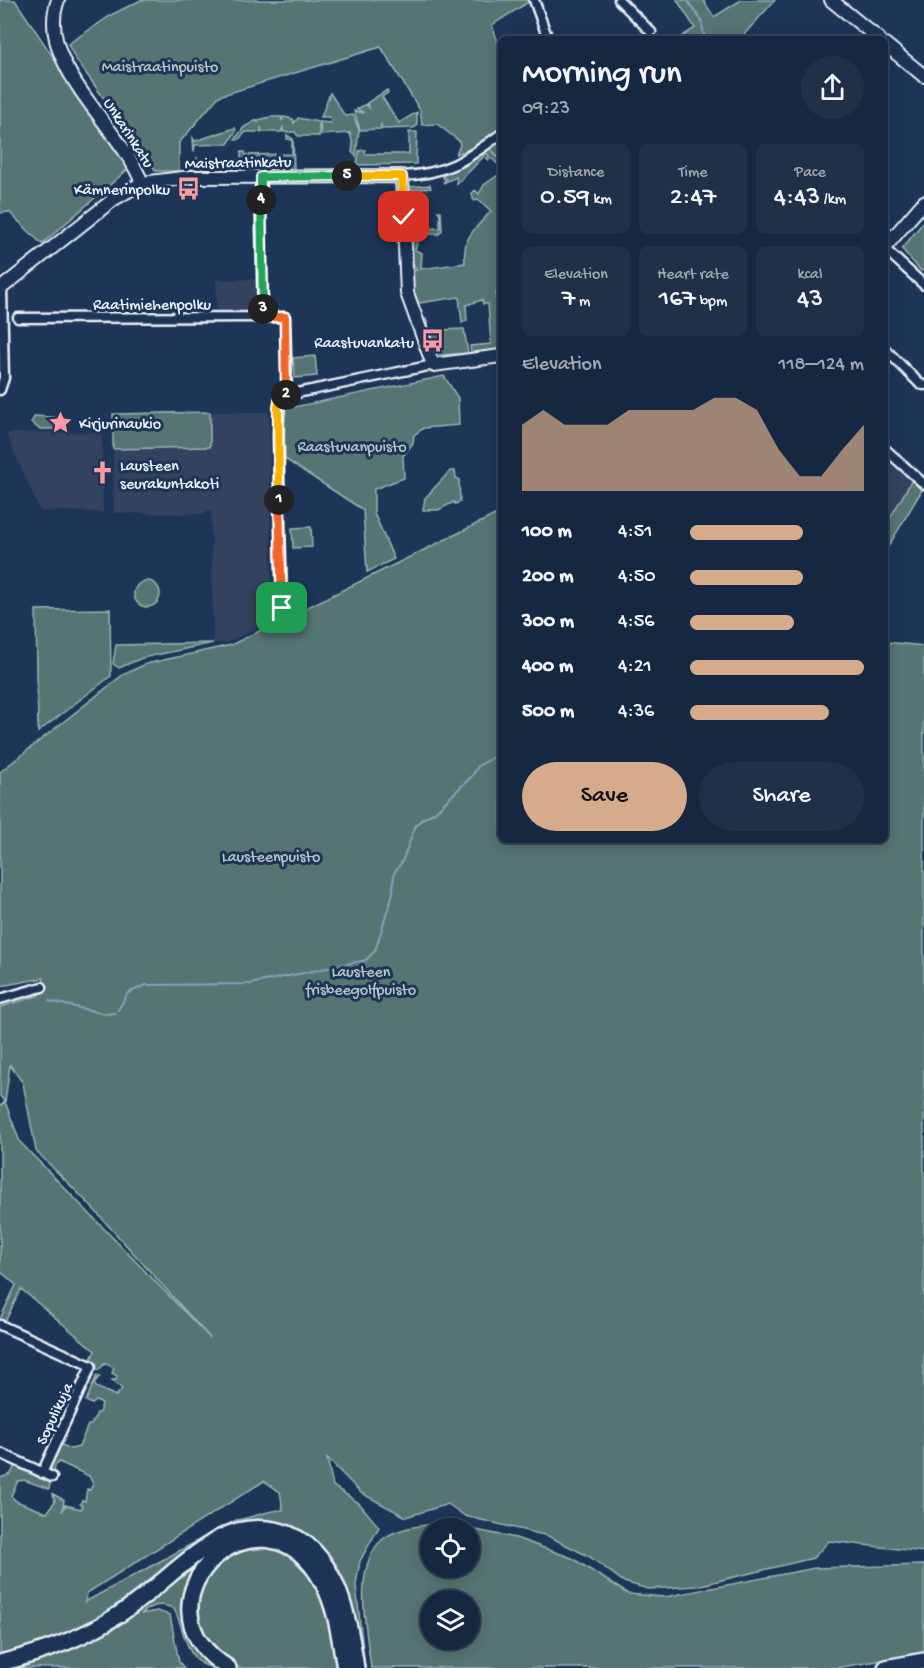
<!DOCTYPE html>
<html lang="en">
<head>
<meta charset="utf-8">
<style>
  :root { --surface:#162841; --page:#1f3048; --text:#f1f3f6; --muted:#9ea6b1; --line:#35445a; --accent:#d6ab8b }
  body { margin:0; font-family:"Gochi Hand",sans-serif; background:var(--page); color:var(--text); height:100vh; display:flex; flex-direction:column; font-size:22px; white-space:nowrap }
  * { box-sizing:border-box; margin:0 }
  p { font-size:20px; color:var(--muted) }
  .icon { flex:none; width:33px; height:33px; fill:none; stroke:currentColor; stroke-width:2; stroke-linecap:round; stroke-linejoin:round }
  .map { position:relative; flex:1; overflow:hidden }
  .side { position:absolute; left:498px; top:36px; width:390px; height:807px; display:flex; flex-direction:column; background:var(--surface); border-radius:9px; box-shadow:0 3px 15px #0003,0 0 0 2px var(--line) }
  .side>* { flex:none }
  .controls { position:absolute; left:420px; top:1518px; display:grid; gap:12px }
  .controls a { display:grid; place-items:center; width:60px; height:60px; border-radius:50%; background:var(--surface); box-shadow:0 3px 15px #0003,0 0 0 2px var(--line); font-size:30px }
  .pin { position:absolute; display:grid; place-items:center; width:51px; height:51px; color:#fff; margin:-26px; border-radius:12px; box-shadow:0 3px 9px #0006 }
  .km { position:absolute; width:30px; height:30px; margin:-15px; border-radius:50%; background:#222; color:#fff; font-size:16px; line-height:30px; text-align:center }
  .round { display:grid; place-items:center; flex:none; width:63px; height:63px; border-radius:32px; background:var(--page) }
  .head { display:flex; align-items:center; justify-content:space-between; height:102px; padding:0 24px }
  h1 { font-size:33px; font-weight:600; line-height:45px }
  .figures { display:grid; grid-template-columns:repeat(3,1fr); gap:9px; height:102px; padding:6px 24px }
  .figures div { display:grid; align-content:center; border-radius:9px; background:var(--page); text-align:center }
  .figures b { font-size:26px; font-weight:600 }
  .figures small { font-size:16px; font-weight:400 }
  .figures p { font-size:16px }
  .chart { height:168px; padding:12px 24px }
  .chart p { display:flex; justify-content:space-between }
  .chart svg { width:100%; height:108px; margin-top:6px; fill:var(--accent); opacity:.7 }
  .action { display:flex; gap:12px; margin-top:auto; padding:12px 24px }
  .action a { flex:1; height:69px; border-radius:36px; background:var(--accent); color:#111; font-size:24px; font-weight:600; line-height:69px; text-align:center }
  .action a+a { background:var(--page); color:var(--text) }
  ul { padding:0 24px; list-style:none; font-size:20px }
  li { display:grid; grid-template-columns:96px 72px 1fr; align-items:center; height:45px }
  li i { height:15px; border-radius:8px; background:var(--accent) }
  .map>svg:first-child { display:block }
  .built { fill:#32435e }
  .green { fill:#557472; stroke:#9eb2b5; stroke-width:1.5; fill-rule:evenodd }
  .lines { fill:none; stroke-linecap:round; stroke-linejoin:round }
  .stream { stroke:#89a2ba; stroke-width:2 }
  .street-casing { stroke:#e8f1f8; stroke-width:13 }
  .secondary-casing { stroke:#e8f1f8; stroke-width:16 }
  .highway-casing { stroke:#e8f1f8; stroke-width:20 }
  .street { stroke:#1d3557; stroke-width:8 }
  .secondary { stroke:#1d3557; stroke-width:12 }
  .highway { stroke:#1d3557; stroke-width:15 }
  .split-1-casing { stroke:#fff; stroke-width:12 }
  .split-2-casing { stroke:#fff; stroke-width:12 }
  .split-3-casing { stroke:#fff; stroke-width:12 }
  .split-4-casing { stroke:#fff; stroke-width:12 }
  .split-5-casing { stroke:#fff; stroke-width:12 }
  .split-6-casing { stroke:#fff; stroke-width:12 }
  .split-1 { stroke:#f0652b; stroke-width:8 }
  .split-2 { stroke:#f5b400; stroke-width:8 }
  .split-3 { stroke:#f0652b; stroke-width:8 }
  .split-4 { stroke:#22a559; stroke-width:8 }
  .split-5 { stroke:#22a559; stroke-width:8 }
  .split-6 { stroke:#f5b400; stroke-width:8 }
  .labels { text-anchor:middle; stroke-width:6; stroke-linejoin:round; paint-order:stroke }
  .park-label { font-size:16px; fill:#b5c5c9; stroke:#1d3557 }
  .street-label { font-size:16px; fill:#e8f1f8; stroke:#1d3557 }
  .poi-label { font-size:16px; fill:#e8f1f8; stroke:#1d3557; text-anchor:end }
</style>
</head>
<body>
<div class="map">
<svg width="924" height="1668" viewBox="0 0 924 1668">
  <rect width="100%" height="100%" fill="#1d3557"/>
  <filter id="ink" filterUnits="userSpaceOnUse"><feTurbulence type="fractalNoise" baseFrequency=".0167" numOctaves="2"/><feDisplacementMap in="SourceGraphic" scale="12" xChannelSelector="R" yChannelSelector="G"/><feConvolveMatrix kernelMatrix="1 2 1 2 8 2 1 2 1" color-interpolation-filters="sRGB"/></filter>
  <g filter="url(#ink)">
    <path class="built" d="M259 279V314L217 315 216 280Z
      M210 412H269L272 620 226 643H213L211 510 204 514 114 513 113 449 210 447Z
      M102 432 103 512 40 511 6 433Z
      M885 457 912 480 885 527Z"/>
    <path class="green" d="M0 0H15L128 169 42 244 9 212 0 213Z
      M141 0H530V1L492 25 501 51V128L475 147 456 154 460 145 459 141 437 124 422 125 420 110 381 47 219 96 179 143V171H156L75 58 68 44 113 14Z
      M677 0H703L714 17 741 0H775L740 39H678L695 28Z
      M387 90 388 93 382 97 399 123 417 112V126L413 128 382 129 381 124V129L360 130 354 111 364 113 357 109 366 104 370 109 367 103Z
      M330 93 345 116 353 115 359 130 356 156 352 152 353 145 350 133 321 135 320 122 331 123 330 117H321Z
      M270 117H281L282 121 283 117 293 119 294 123 298 118 319 122V136H298L295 132H283V127L281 132H262L261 127V132H246L238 140 235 139 244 127 257 120 258 123V120Z
      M235 128 236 131 228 144 195 145 194 152 193 138 195 141Z
      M409 132H417L416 164 357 165 359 151 365 150V154H409Z
      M287 135 293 139 294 169 186 170 197 158V163H241V152H245L246 155 292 154V140L287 139Z
      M501 140V160L492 150 501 162V167L491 158 489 160 486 158 489 156 487 153 457 184 456 177 443 183 446 179 443 178 444 175 465 166Z
      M501 173V291L496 292 501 349 471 353 470 346 491 344 488 304H483L482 300 466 305 467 320 462 323 459 297 413 304 410 271 417 270 412 263 411 237H419L415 250 422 253 421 269 465 263C462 236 475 230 491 211L478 199 475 201 473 199 472 193 475 190 479 194 484 185Z
      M430 185 431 188 410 190 411 202 429 204 427 209H413V229L440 228V214L438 211H441L442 230 439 234H409L408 187Z
      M924 221V269L921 271 902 249Z
      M422 319H426L431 334 442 332 440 337 444 336 442 330 464 329 468 353 440 355Z
      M315 356 317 376 295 378 293 358Z
      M444 376 458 398 459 425 424 428 414 435 413 443 403 456 404 478 374 489V513L394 559 367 572 363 510 285 459 284 409Z
      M210 412V447L113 449V414Z
      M35 416 63 418 68 423 62 429H39L31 422Z
      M450 471H455L456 478 459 479 460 502 455 504 454 502 438 510H423L425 498Z
      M912 480 922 490 885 552V527Z
      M501 512V840H885V642L924 646V1552L829 1541 813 1558 697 1586 648 1589 624 1582 590 1557 548 1536 465 1516 448 1504 406 1517 361 1493 327 1458 333 1486 359 1503 379 1527 360 1561 356 1585 365 1668 360 1667 347 1604 258 1522 95 1624 0 1659V1478L11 1474 15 1465 50 1483 49 1489 24 1480 18 1481 11 1496 16 1501 47 1513 55 1501 53 1494 64 1500 62 1512 65 1505 81 1509 82 1506 80 1504 82 1500 85 1501 87 1489 90 1490 93 1484 89 1476 59 1462 55 1466 54 1474 49 1465 61 1439 64 1440 62 1445 71 1449 79 1447 88 1425H91L97 1413H99L102 1404 96 1401 92 1404 86 1401 97 1375 100 1376 94 1383 96 1387 116 1396 122 1389 112 1380H116L117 1376 112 1373 114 1368 105 1363 99 1370 93 1368 90 1361 95 1351 21 1289 5 1322 0 1319 16 1285 0 1271V1106L5 1102 0 1096V1007L38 996 44 978 0 986V772L124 674 146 664 231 645ZM10 1065 23 1083 36 1151 88 1203 210 1338 20 1142 5 1102ZM264 1481 280 1492 283 1510C267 1510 252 1518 236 1520L85 1602 87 1593Z
      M311 527 312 547 293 548 292 528Z
      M134 594a13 13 0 1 1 26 0a13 13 0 1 1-26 0Z
      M110 609 111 676 38 732 36 610Z
      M213 643 142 658 119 668 113 664 116 645Z
      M441 1523 516 1538 572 1558 628 1594 665 1597 815 1568 924 1565V1653L836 1668H371C367 1632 351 1566 383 1539 398 1527 423 1526 441 1523ZM430 1528H470V1568H430ZM430 1600H470V1640H430Z
      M258 1531C334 1542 342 1604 352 1668H349C344 1638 340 1606 325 1579 287 1509 181 1531 188 1614 190 1636 201 1656 220 1668 184 1668 187 1633 174 1609 161 1602 152 1605 141 1614L157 1611 170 1615 179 1662 184 1668H0C42 1653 82 1643 122 1619 170 1591 200 1539 258 1531Z
      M258 1545C266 1547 277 1547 285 1551 328 1573 332 1626 340 1668H237L230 1665 205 1639 196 1610 200 1588 222 1556Z"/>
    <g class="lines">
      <path class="stream" d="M687 0 701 20 704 34 701 39
        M49 1001 106 1014 115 1013
        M118 1010 128 993 146 985 250 984 366 960 375 951 393 893 394 873 402 862 415 827 422 819 435 812 472 776 478 766 501 753"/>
      <defs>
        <path id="street" d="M534 0 548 39
          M619 0 651 32
          M402 176C447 174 466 160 501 134
          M260 177 263 317
          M885 249 924 285
          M18 318 285 317 287 395
          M885 349 920 384 924 385
          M0 390 4 378 2 288
          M885 449 924 484
          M282 608 278 434 280 400 287 395 433 365
          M0 999 42 987
          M0 1325 91 1366 42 1473
          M0 1453 52 1477"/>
        <path id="secondary" d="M58 0C34 63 121 127 142 183
          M831 0 879 39
          M885 44 924 76
          M885 247 924 202
          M0 289 114 199 142 183 191 177 402 176 407 293 433 365 501 356"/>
        <path id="highway" d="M0 1663C41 1653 82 1639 118 1615 154 1592 183 1559 220 1538 235 1530 251 1527 268 1529 335 1537 348 1614 356 1668
          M228 1668C122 1601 264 1471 323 1583 337 1609 340 1640 345 1668
          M886 1668 924 1661"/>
      </defs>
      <use href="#street" class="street-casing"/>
      <use href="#secondary" class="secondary-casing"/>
      <use href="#highway" class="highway-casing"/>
      <use href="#street" class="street"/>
      <use href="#secondary" class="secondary"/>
      <use href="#highway" class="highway"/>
    </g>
  </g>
  <g class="lines" filter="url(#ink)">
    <defs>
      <path id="split-1" d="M279 500 282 608"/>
      <path id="split-2" d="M279 500 278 407 280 398 286 395"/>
      <path id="split-3" d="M263 309V317H285L286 395"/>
      <path id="split-4" d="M261 200 263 309"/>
      <path id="split-5" d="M261 200V177L347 176"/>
      <path id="split-6" d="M347 176H402L404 217"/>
    </defs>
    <use href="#split-1" class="split-1-casing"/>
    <use href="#split-2" class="split-2-casing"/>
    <use href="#split-3" class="split-3-casing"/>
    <use href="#split-4" class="split-4-casing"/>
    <use href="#split-5" class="split-5-casing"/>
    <use href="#split-6" class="split-6-casing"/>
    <use href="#split-1" class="split-1"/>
    <use href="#split-2" class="split-2"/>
    <use href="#split-3" class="split-3"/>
    <use href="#split-4" class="split-4"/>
    <use href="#split-5" class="split-5"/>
    <use href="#split-6" class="split-6"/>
  </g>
  <defs>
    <symbol id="bus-bare" viewBox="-9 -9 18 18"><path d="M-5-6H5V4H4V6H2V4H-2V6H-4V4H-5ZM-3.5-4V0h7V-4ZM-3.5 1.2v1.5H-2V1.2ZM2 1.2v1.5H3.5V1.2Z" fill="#ff9aa2" stroke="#1d3557" stroke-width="2.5" paint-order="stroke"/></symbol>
    <symbol id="sight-bare" viewBox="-9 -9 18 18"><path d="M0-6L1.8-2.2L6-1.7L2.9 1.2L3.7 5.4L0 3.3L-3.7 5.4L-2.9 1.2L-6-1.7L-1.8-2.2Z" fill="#ff9aa2" stroke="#1d3557" stroke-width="2.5" paint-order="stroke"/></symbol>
    <symbol id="church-bare" viewBox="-9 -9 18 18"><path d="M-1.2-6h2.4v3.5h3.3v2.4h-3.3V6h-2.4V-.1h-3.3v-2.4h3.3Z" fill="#ff9aa2" stroke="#1d3557" stroke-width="2.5" paint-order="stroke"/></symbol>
  </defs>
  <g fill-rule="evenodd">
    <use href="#bus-bare" x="172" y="172" width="33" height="33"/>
    <use href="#bus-bare" x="416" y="324" width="33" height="33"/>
    <use href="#sight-bare" x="44" y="406" width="33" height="33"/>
    <use href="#church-bare" x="86" y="456" width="33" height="33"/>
  </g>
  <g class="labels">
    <g class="park-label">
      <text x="160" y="71">Maistraatinpuisto</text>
      <text x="352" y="451">Raastuvanpuisto</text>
      <text x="271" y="861">Lausteenpuisto</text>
      <text x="361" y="976">Lausteen<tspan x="361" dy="18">frisbeegolfpuisto</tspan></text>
    </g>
    <g class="street-label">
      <text transform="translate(130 132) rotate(57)" y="6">Unkarinkatu</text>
      <text transform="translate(238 161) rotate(-1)" y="6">Maistraatinkatu</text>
      <text x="152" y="309">Raatimiehenpolku</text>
      <text transform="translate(53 1413) rotate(-65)" y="6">Sopulikuja</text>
    </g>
    <g class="poi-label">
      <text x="170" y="194">Kämnerinpolku</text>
      <text x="414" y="347">Raastuvankatu</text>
      <text x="79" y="428" text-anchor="start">Kirjurinaukio</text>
      <text x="120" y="470" text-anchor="start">Lausteen<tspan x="120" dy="18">seurakuntakoti</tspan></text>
    </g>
  </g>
</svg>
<div class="controls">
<a><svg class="icon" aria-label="locate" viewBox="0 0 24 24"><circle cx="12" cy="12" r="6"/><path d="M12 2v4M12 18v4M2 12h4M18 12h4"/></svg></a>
<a><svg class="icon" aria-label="layers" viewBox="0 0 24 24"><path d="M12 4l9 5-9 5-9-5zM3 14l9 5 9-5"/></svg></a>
</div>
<div class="pin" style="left:282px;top:608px;background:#1e9e55"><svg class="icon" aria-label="arrive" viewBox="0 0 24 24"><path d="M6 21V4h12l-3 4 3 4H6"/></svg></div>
<div class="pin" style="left:404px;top:217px;background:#d93025"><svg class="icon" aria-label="check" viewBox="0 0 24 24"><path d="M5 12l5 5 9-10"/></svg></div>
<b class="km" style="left:279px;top:500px">1</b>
<b class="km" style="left:286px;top:395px">2</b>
<b class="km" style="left:263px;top:309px">3</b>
<b class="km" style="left:261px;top:200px">4</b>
<b class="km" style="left:347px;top:176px">5</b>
<section class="side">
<div class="head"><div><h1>Morning run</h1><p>09:23</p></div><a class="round"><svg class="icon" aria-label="share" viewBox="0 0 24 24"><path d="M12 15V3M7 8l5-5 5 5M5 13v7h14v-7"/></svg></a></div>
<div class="figures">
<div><p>Distance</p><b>0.59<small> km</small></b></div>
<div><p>Time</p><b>2:47</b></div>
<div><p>Pace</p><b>4:43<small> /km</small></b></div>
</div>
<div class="figures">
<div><p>Elevation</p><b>7<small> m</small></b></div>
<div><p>Heart rate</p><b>167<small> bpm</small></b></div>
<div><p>kcal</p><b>43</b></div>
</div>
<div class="chart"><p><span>Elevation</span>118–124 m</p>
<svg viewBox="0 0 160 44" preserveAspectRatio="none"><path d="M0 44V17L10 11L20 17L30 17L40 17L50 11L60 11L70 11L80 11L90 6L100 6L110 11L120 27L130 38L140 38L150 27L160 17V44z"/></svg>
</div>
<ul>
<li><b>100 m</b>4:51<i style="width:65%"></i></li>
<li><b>200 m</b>4:50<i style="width:65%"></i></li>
<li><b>300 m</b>4:56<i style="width:60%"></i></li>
<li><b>400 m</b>4:21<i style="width:100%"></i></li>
<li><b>500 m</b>4:36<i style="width:80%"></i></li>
</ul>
<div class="action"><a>Save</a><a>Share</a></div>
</section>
</div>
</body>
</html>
